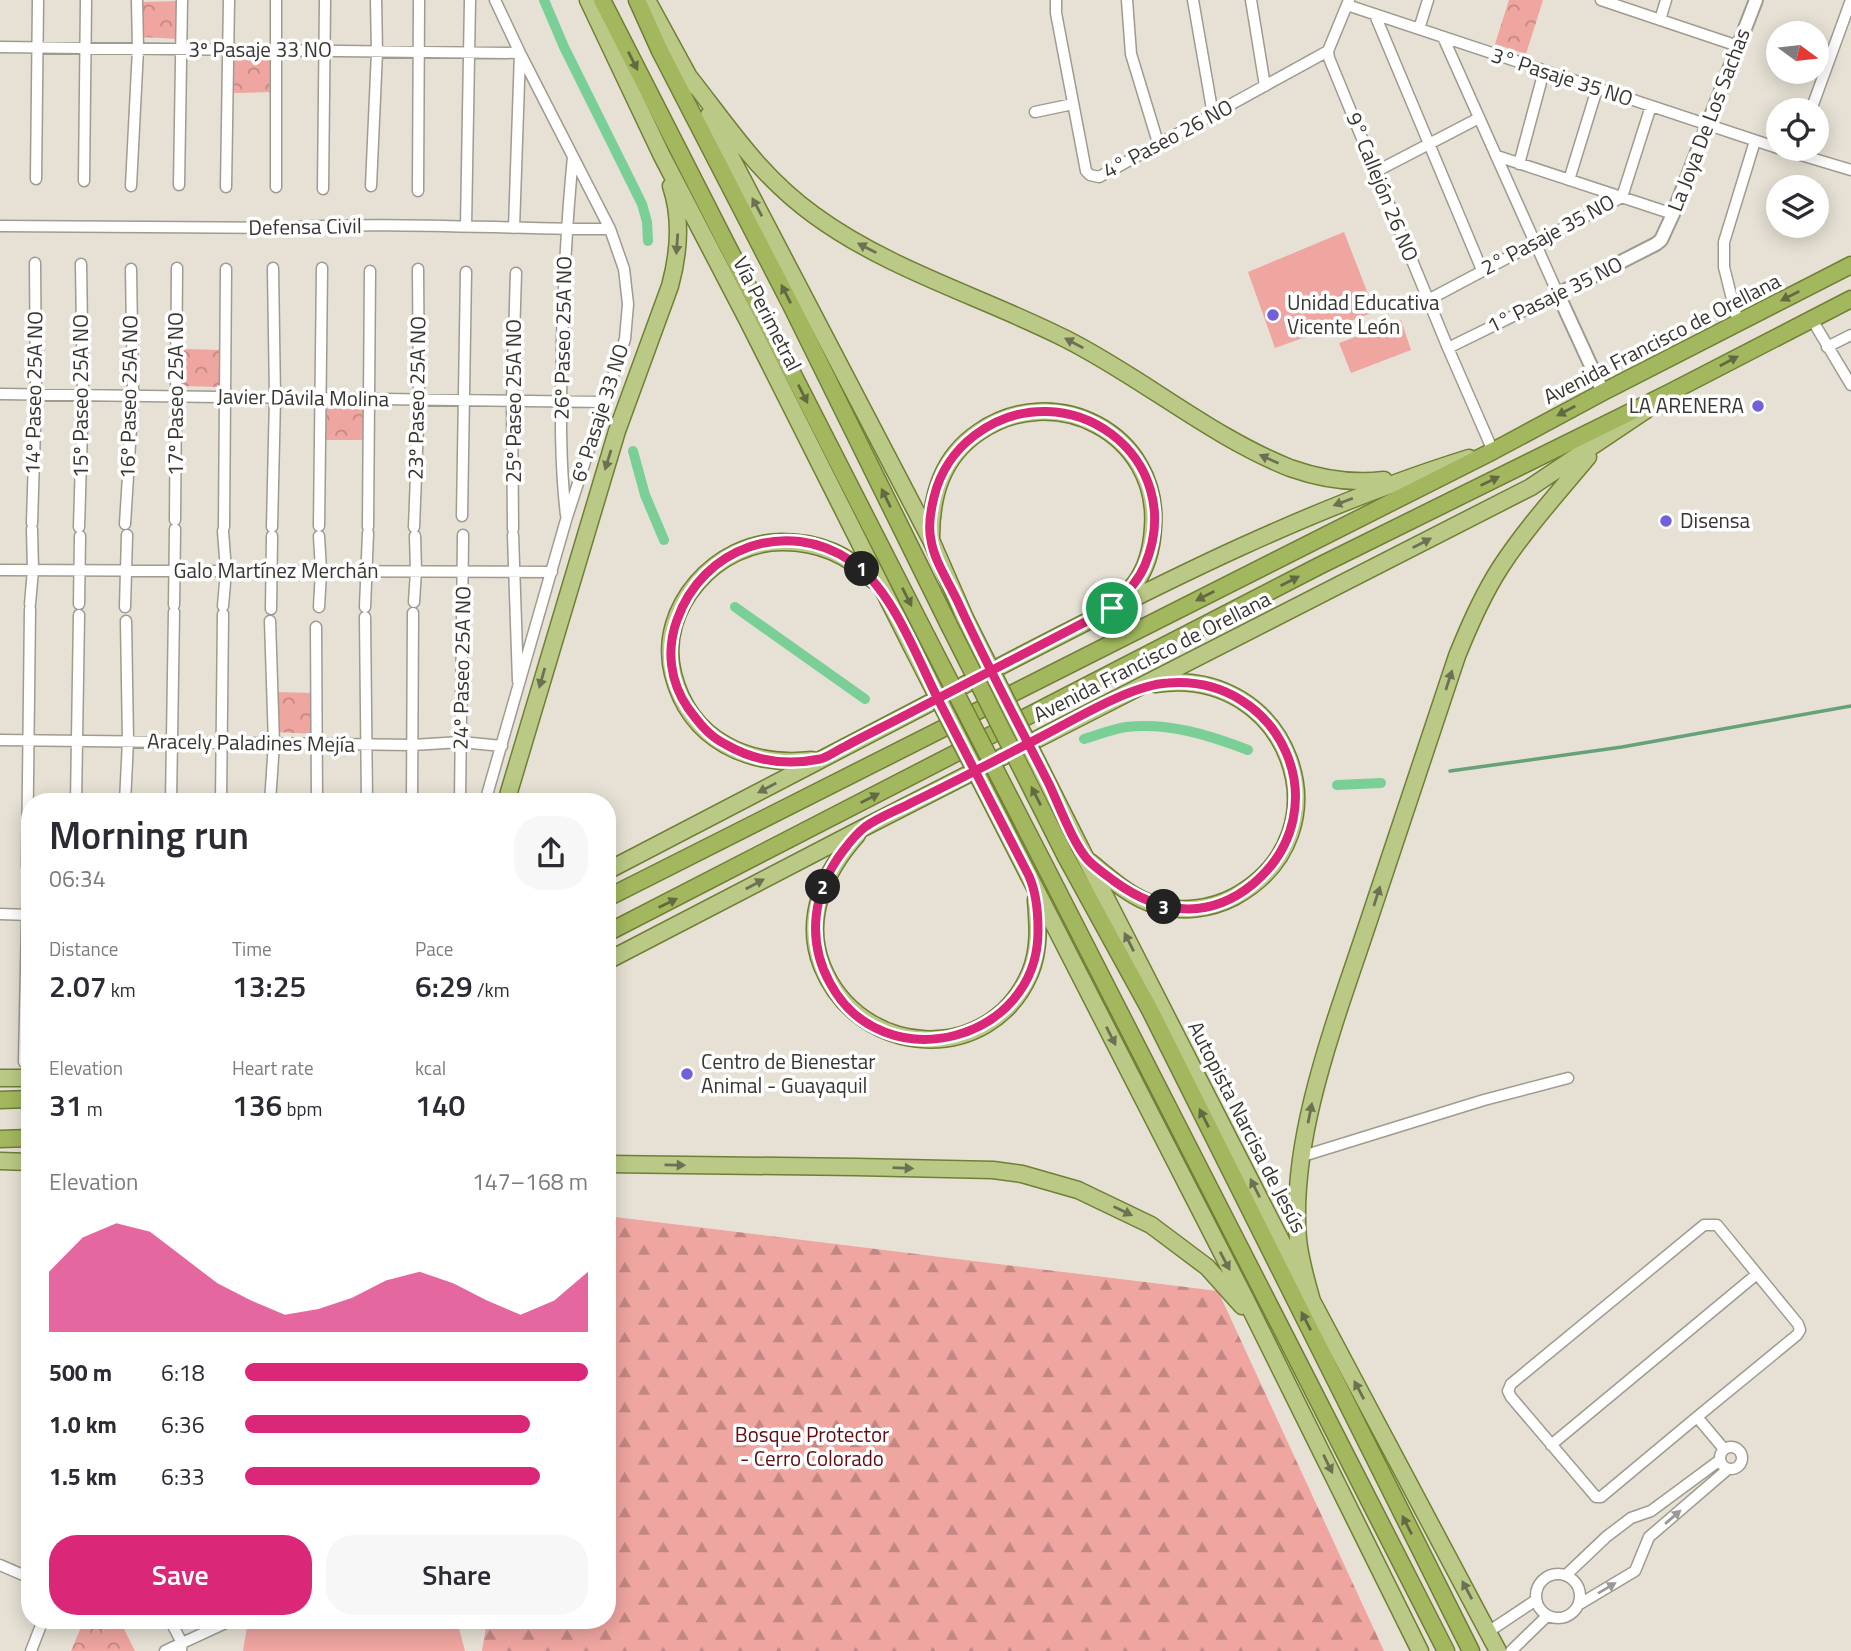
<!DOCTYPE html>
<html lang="en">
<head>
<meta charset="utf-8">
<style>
  :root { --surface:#fff; --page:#f7f7f7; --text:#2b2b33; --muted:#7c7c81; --accent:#db2777 }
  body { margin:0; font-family:"Titillium Web",sans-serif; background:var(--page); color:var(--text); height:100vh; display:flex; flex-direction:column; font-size:26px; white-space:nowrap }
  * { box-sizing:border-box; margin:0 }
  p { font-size:23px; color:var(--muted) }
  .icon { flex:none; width:38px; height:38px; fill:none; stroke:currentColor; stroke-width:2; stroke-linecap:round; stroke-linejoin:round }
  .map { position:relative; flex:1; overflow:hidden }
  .drawer { position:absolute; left:21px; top:793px; width:595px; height:836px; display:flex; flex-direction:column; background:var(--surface); border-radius:28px; box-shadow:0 4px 18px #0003 }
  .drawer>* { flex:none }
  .needle { width:46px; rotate:105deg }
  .controls { position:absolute; left:1766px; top:21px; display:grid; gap:14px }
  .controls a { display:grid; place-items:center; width:63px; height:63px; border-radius:50%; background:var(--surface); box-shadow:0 4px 18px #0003; font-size:35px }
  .pin { position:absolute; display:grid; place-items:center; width:60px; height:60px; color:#fff; margin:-30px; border:4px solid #fff; border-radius:50%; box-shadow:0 2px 7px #0007 }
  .km { position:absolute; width:35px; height:35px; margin:-18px; border-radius:50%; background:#222; color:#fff; font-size:19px; line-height:35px; text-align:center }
  .round { display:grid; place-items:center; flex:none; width:74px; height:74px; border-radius:28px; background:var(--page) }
  .headline { display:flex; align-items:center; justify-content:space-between; height:119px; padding:0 28px }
  h1 { font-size:38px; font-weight:600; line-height:52px }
  .stats { display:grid; grid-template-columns:repeat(3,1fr); gap:10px; height:119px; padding:7px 28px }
  .stats div { display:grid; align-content:center }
  .stats b { font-size:30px; font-weight:600 }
  .stats small { font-size:19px; font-weight:400 }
  .stats p { font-size:19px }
  .chart { height:196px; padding:14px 28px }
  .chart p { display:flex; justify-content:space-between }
  .chart svg { width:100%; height:126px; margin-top:7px; fill:var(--accent); opacity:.7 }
  .action { display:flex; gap:14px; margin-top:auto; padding:14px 28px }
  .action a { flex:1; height:80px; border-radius:28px; background:var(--accent); color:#fff; font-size:28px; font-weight:600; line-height:80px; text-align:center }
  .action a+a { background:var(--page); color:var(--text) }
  ul { padding:0 28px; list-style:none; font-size:23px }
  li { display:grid; grid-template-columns:112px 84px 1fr; align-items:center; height:52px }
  li i { height:18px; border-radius:9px; background:var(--accent) }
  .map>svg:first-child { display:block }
  .grass { fill:#efa5a0 }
  .forest { fill:url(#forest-firs) }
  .park { fill:url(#park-crowns) }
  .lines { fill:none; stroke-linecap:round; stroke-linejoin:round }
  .stream { stroke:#66a178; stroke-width:3.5 }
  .canal { stroke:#7acf96; stroke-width:10 }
  .minor-casing { stroke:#a09b8f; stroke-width:13 }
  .tertiary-casing { stroke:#a09b8f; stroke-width:16 }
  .primary-casing { stroke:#6f7f34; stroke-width:19 }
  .trunk-casing { stroke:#6f7f34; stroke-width:19 }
  .minor { stroke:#fff; stroke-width:10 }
  .tertiary { stroke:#fff; stroke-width:12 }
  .primary { stroke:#baca86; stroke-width:16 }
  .trunk { stroke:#a3b85e; stroke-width:16 }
  .primary-bridge-casing { stroke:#6f7f34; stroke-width:19; stroke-linecap:butt }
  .trunk-bridge-casing { stroke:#6f7f34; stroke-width:19; stroke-linecap:butt }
  .primary-bridge { stroke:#baca86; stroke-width:16 }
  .trunk-bridge { stroke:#a3b85e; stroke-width:16 }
  .oneway { fill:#636a43 }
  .oneway2 { fill:#6c7153 }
  .oneway3 { fill:#9c9a98 }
  .route-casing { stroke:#fff; stroke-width:14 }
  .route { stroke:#db2777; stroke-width:9 }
  .poi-dot { fill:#725fda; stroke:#fff; stroke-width:2.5 }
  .labels { text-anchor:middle; stroke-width:7; stroke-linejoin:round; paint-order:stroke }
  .street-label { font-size:21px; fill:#383631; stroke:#fff }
  .poi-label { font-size:21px; fill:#383631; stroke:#fff; text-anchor:start }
  .park-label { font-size:21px; fill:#610c13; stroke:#fff }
</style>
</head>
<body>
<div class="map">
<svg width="1851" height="1651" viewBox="0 0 1851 1651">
  <defs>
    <pattern id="forest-firs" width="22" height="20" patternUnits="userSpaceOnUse" patternTransform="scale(1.75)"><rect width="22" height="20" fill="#efa5a0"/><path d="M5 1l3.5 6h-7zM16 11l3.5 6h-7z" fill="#c38783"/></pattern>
    <pattern id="park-crowns" width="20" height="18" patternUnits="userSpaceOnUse" patternTransform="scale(1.75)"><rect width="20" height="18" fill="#efa5a0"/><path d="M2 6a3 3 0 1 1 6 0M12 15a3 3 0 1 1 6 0" fill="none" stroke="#c38783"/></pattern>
  </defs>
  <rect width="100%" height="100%" fill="#e6e1d4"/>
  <path class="grass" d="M1344 232 1375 312 1275 348 1248 272Z
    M1401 320 1411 350 1351 373 1339 343Z
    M260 1620 457 1621 465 1651H243L247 1627Z"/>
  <path class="forest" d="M607 1216 1218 1291 1384 1651H482L487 1621 607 1620Z"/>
  <path class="park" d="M1509 0H1543L1526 54 1495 44Z
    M179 1V39L141 37V2Z
    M233 52 273 53V92L234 93Z
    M184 349 221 350V387L183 386Z
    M326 399 364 400V440H325Z
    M276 692 313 693 314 734 276 732Z
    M84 1620 120 1621 135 1651H71Z"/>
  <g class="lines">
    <path class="stream" d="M1450 771 1622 747 1851 706"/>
    <path class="canal" d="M544 0 564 47 642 204 647 222 648 241
      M633 451 645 495 664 540
      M735 607 865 699
      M1084 739C1098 735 1112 729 1126 727 1168 722 1209 735 1248 750
      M1337 785 1381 783"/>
    <defs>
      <path id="minor" d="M1056 0V13L1086 171 1090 175 1099 177 1328 51
        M1127 0 1131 54 1159 146
        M1193 0 1213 115
        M1251 0 1265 86
        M1349 0 1328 51 1329 58 1448 348 1493 451
        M1601 0 1738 46
        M1347 5 1778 148
        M1375 15 1482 270
        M1660 20 1666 0
        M1419 29 1428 0
        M1443 37 1558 294 1448 348
        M0 47 520 53 514 228
        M1811 110 1851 0
        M1035 112 1073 104
        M1781 149 1851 170
        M1497 156 1673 214
        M1519 164 1544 71
        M1375 172 1479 118
        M36 179 38 0
        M1569 180 1597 89
        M84 181 86 0
        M179 185 182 0
        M131 186 138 49 137 0
        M371 186 377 52 376 0
        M226 187 229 0
        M276 187V0
        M323 189 325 0
        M418 191 419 0
        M0 226 275 228C386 221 499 229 610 229
        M466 226 470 0
        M1428 300 1622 197 1651 106
        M1811 318 1851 385
        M1738 323 1724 267V242L1755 141
        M1827 347 1851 335
        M0 394 606 402
        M566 515C559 456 561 398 562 339 564 278 567 217 573 157
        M462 516 466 272
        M175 520 177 268
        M32 523 36 394 35 263
        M125 524 133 396 131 269
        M319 526 322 268
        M79 527 83 395 81 264
        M224 527 226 269
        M272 527 275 398 273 268
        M368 527 370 271
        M414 527 419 399 418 269
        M513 529 512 400 516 273
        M513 535 518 681
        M0 570 552 572
        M414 602 416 571 415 536
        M30 604 33 570 32 529
        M79 604 80 536
        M174 605 175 529
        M223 606 226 571 223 531
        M125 607 127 535
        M319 607 321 571 319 536
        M365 607 368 533
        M271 609 272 536
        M365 617 367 802
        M270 621 274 743 270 802
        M316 627 317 802
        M0 740 413 745 461 742 502 746
        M76 802 79 615
        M125 802 128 741 126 621
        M171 802 174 612
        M221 802 223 614
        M412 802 413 613
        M460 802 463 535
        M485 802 566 520 625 339 628 304 624 269 610 229 520 53 495 0
        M27 866 30 609
        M0 914 30 915
        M24 1062 28 874
        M1303 1156 1484 1100 1568 1078
        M1697 1417 1797 1335 1800 1330 1798 1324 1717 1225H1704L1511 1384 1508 1391 1511 1397 1596 1497H1601L1697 1417 1724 1449
        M1551 1445 1757 1274
        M1720 1458a11 11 0 1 1 22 0a11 11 0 1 1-22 0Z
        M0 1565 30 1578
        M1536 1596a22 22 0 1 1 44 0a22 22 0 1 1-44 0Z
        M1566 1575 1606 1537 1631 1518 1651 1511 1720 1460
        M1578 1605 1635 1571 1649 1537 1728 1469
        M170 1620 182 1643 181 1651
        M1488 1632 1536 1600
        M31 1651 43 1620
        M165 1651 232 1620
        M1511 1651 1547 1616"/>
      <path id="tertiary" d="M1603 392 1558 294 1656 244 1661 240 1673 214 1756 0"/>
      <path id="primary" d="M588 0 661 154 748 321 911 645
        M647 0 694 86
        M690 78C730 129 760 176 814 215 889 270 983 297 1066 339 1143 378 1210 436 1290 468 1321 479 1351 484 1384 480
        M709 115 931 540 965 618
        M931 538C931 495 942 457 979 432 1054 380 1160 433 1153 527 1152 546 1147 567 1136 582 1131 589 1124 596 1118 602
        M812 760C749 767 690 741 673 674 656 607 718 541 783 542 818 542 849 555 873 580
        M506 802 617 431 670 286C679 253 682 219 671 186
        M857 835C825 871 803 918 822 966 859 1058 990 1067 1030 973 1040 949 1038 925 1036 900
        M1081 849 1312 1301 1498 1651
        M1090 862C1110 878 1131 898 1156 905 1181 913 1211 909 1234 897 1352 833 1288 663 1155 684
        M607 871C745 800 882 727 1020 656 1165 581 1312 507 1469 458
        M1029 876 1245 1298 1420 1651
        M607 961 863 828 1531 487 1646 410
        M0 1078H30
        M0 1161 30 1162
        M607 1164 856 1167 993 1170 1022 1174 1078 1190 1151 1225 1207 1267 1242 1306
        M1312 1301C1306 1280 1300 1260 1298 1239 1289 1135 1339 1012 1371 914 1400 828 1428 742 1457 656 1469 626 1482 596 1500 568 1526 528 1558 493 1588 457"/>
      <path id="trunk" d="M602 0 927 637
        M637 0 660 51 791 305 949 625
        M1066 857 1150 1010 1471 1651
        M1046 868 1446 1651
        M607 898 1493 451 1603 392 1851 265
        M607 933 1319 566 1669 393 1851 299
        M0 1100 30 1099
        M0 1139 30 1138"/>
    </defs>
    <use href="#minor" class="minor-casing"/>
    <use href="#tertiary" class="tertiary-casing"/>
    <use href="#primary" class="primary-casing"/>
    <use href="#trunk" class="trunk-casing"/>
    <use href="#minor" class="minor"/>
    <use href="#tertiary" class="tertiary"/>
    <use href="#primary" class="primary"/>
    <use href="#trunk" class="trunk"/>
    <defs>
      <path id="primary-bridge" d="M965 618 1081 849
        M911 645 1029 876"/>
      <path id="trunk-bridge" d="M949 625 1066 857
        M927 637 1046 868"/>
    </defs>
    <use href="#primary-bridge" class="primary-bridge-casing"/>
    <use href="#trunk-bridge" class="trunk-bridge-casing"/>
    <use href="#primary-bridge" class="primary-bridge"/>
    <use href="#trunk-bridge" class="trunk-bridge"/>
  </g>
  <defs><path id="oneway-solid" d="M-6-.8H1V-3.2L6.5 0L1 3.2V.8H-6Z" transform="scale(1.75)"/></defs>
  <g class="oneway">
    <use href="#oneway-solid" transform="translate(633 61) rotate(63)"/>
    <use href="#oneway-solid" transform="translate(786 294) rotate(-117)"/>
    <use href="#oneway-solid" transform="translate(1790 296) rotate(153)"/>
    <use href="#oneway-solid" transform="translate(1729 361) rotate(-28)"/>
    <use href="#oneway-solid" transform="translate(803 394) rotate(63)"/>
    <use href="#oneway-solid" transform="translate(1566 411) rotate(152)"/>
    <use href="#oneway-solid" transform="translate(1490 481) rotate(-26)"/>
    <use href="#oneway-solid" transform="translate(886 498) rotate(-116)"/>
    <use href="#oneway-solid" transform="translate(1290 581) rotate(-27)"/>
    <use href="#oneway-solid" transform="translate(1205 596) rotate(153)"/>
    <use href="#oneway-solid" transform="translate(907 597) rotate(63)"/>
    <use href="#oneway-solid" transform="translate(1036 796) rotate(-117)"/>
    <use href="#oneway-solid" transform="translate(870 798) rotate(-27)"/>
    <use href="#oneway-solid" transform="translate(668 903) rotate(-26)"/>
    <use href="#oneway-solid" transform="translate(1204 1118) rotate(-117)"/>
    <use href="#oneway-solid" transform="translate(1306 1321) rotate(-117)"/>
    <use href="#oneway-solid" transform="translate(1407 1525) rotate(-117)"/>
  </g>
  <g class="oneway2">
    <use href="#oneway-solid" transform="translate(757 207) rotate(-118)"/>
    <use href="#oneway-solid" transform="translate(677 244) rotate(94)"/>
    <use href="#oneway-solid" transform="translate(867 248) rotate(-153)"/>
    <use href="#oneway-solid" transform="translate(1074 343) rotate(-152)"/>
    <use href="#oneway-solid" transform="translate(1269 459) rotate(-156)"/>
    <use href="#oneway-solid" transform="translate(608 460) rotate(107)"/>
    <use href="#oneway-solid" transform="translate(1343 502) rotate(159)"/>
    <use href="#oneway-solid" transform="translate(1422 543) rotate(-27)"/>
    <use href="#oneway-solid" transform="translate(542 678) rotate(106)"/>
    <use href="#oneway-solid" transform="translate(1449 680) rotate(-72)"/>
    <use href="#oneway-solid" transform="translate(767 788) rotate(152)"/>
    <use href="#oneway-solid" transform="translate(755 884) rotate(-28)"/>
    <use href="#oneway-solid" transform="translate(1377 896) rotate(-72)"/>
    <use href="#oneway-solid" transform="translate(1129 942) rotate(-117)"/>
    <use href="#oneway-solid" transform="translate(1111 1036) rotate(63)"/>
    <use href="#oneway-solid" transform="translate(1310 1113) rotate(-79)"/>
    <use href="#oneway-solid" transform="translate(675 1165) rotate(1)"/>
    <use href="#oneway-solid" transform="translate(903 1168) rotate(2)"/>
    <use href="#oneway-solid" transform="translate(1255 1188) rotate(-117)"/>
    <use href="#oneway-solid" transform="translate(1123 1211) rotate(26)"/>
    <use href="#oneway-solid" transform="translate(1225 1261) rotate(62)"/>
    <use href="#oneway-solid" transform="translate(1359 1390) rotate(-118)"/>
    <use href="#oneway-solid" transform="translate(1328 1464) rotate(64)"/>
    <use href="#oneway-solid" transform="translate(1467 1590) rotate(-118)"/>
  </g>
  <g class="oneway3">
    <use href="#oneway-solid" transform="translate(1673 1517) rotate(-41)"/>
    <use href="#oneway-solid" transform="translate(1607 1588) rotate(-31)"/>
  </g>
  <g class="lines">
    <defs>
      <path id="route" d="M1112 608C1042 644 972 681 902 717 883 727 864 736 846 746 837 750 828 757 820 759 786 766 754 761 725 744 709 736 699 723 688 708 670 682 666 650 677 620 702 548 786 517 851 561 892 588 917 658 939 701 969 759 999 818 1029 876 1036 892 1038 911 1038 929 1040 1042 883 1082 830 983 806 940 813 890 843 851 849 843 857 833 865 827 879 817 898 810 913 802 952 783 991 763 1029 743 1066 725 1128 685 1168 683 1280 674 1342 809 1253 884 1208 921 1159 914 1114 881 1106 875 1096 868 1089 861 1074 846 1059 805 1049 784 1018 723 985 662 957 600 948 581 934 560 931 540 928 527 931 509 934 497 940 472 955 450 975 435 1067 367 1190 457 1145 565 1138 582 1125 594 1112 608"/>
    </defs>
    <use href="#route" class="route-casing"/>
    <use href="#route" class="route"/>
  </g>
  <g class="poi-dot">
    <circle cx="1273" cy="315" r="7"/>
    <circle cx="1758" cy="406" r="7"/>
    <circle cx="1666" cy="521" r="7"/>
    <circle cx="687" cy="1074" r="7"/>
  </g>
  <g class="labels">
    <g class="street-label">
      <text x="260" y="57">3º Pasaje 33 NO</text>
      <text transform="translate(1562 77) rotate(18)" y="7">3° Pasaje 35 NO</text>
      <text transform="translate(1709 120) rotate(-69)" y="7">La Joya De Los Sachas</text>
      <text transform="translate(1168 139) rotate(-28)" y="7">4° Paseo 26 NO</text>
      <text transform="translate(1382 187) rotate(68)" y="7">9° Callejón 26 NO</text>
      <text transform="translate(305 227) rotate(-1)" y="7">Defensa Civil</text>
      <text transform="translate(1548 235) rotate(-28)" y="7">2° Pasaje 35 NO</text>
      <text transform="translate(1555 295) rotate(-26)" y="7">1° Pasaje 35 NO</text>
      <text transform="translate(767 314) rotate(63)" y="7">Vía Perimetral</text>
      <text transform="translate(563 338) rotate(-89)" y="7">26º Paseo 25A NO</text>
      <text transform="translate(1662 339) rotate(-27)" y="7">Avenida Francisco de Orellana</text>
      <text transform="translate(34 393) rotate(-89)" y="7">14º Paseo 25A NO</text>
      <text transform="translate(176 394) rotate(-90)" y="7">17º Paseo 25A NO</text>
      <text transform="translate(81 396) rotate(-90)" y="7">15º Paseo 25A NO</text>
      <text transform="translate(129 397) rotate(-89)" y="7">16º Paseo 25A NO</text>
      <text transform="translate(303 398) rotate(1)" y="7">Javier Dávila Molina</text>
      <text transform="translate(417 398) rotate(-89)" y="7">23º Paseo 25A NO</text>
      <text transform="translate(514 401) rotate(-90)" y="7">25º Paseo 25A NO</text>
      <text transform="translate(600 413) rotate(-72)" y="7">6º Pasaje 33 NO</text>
      <text x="276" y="578">Galo Martínez Merchán</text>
      <text transform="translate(1152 657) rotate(-27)" y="7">Avenida Francisco de Orellana</text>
      <text transform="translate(462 668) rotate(-89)" y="7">24º Paseo 25A NO</text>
      <text transform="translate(251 743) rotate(1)" y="7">Aracely Paladines Mejía</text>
      <text transform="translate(1247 1127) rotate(63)" y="7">Autopista Narcisa de Jesús</text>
    </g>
    <g class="poi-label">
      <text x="1287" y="310">Unidad Educativa<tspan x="1287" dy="24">Vicente León</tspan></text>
      <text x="1744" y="413" text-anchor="end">LA ARENERA</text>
      <text x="1680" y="528">Disensa</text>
      <text x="701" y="1069">Centro de Bienestar<tspan x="701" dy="24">Animal - Guayaquil</tspan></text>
    </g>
    <g class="park-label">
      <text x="812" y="1442">Bosque Protector<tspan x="812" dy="24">- Cerro Colorado</tspan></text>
    </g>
  </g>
</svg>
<div class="controls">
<a><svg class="needle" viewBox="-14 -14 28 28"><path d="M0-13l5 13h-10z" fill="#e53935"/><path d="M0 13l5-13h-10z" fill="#7c7c81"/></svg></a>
<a><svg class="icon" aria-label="locate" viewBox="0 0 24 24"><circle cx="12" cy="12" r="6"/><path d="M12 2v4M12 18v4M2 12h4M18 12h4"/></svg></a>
<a><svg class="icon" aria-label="layers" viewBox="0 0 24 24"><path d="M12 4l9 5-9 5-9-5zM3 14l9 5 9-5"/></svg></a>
</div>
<div class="pin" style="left:1112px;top:608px;background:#1e9e55"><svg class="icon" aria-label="arrive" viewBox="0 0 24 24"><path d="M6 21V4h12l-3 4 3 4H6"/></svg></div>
<b class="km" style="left:862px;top:569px">1</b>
<b class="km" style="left:823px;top:887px">2</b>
<b class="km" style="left:1164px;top:907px">3</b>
<section class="drawer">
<div class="headline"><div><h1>Morning run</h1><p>06:34</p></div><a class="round"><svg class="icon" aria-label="share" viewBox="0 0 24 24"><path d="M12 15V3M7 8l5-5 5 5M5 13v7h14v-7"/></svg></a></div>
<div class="stats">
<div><p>Distance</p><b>2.07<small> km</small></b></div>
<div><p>Time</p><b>13:25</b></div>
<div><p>Pace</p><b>6:29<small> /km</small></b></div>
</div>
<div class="stats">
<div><p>Elevation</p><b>31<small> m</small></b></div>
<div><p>Heart rate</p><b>136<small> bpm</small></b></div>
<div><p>kcal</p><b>140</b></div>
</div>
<div class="chart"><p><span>Elevation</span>147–168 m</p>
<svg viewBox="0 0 160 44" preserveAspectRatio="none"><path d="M0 44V23L10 11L20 6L30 9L40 18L50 27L60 33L70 38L80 36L90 32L100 26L110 23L120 27L130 33L140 38L150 33L160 23V44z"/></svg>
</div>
<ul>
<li><b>500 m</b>6:18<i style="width:100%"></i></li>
<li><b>1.0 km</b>6:36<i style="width:83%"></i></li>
<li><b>1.5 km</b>6:33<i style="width:86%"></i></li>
</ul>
<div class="action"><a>Save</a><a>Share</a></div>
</section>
</div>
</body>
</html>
